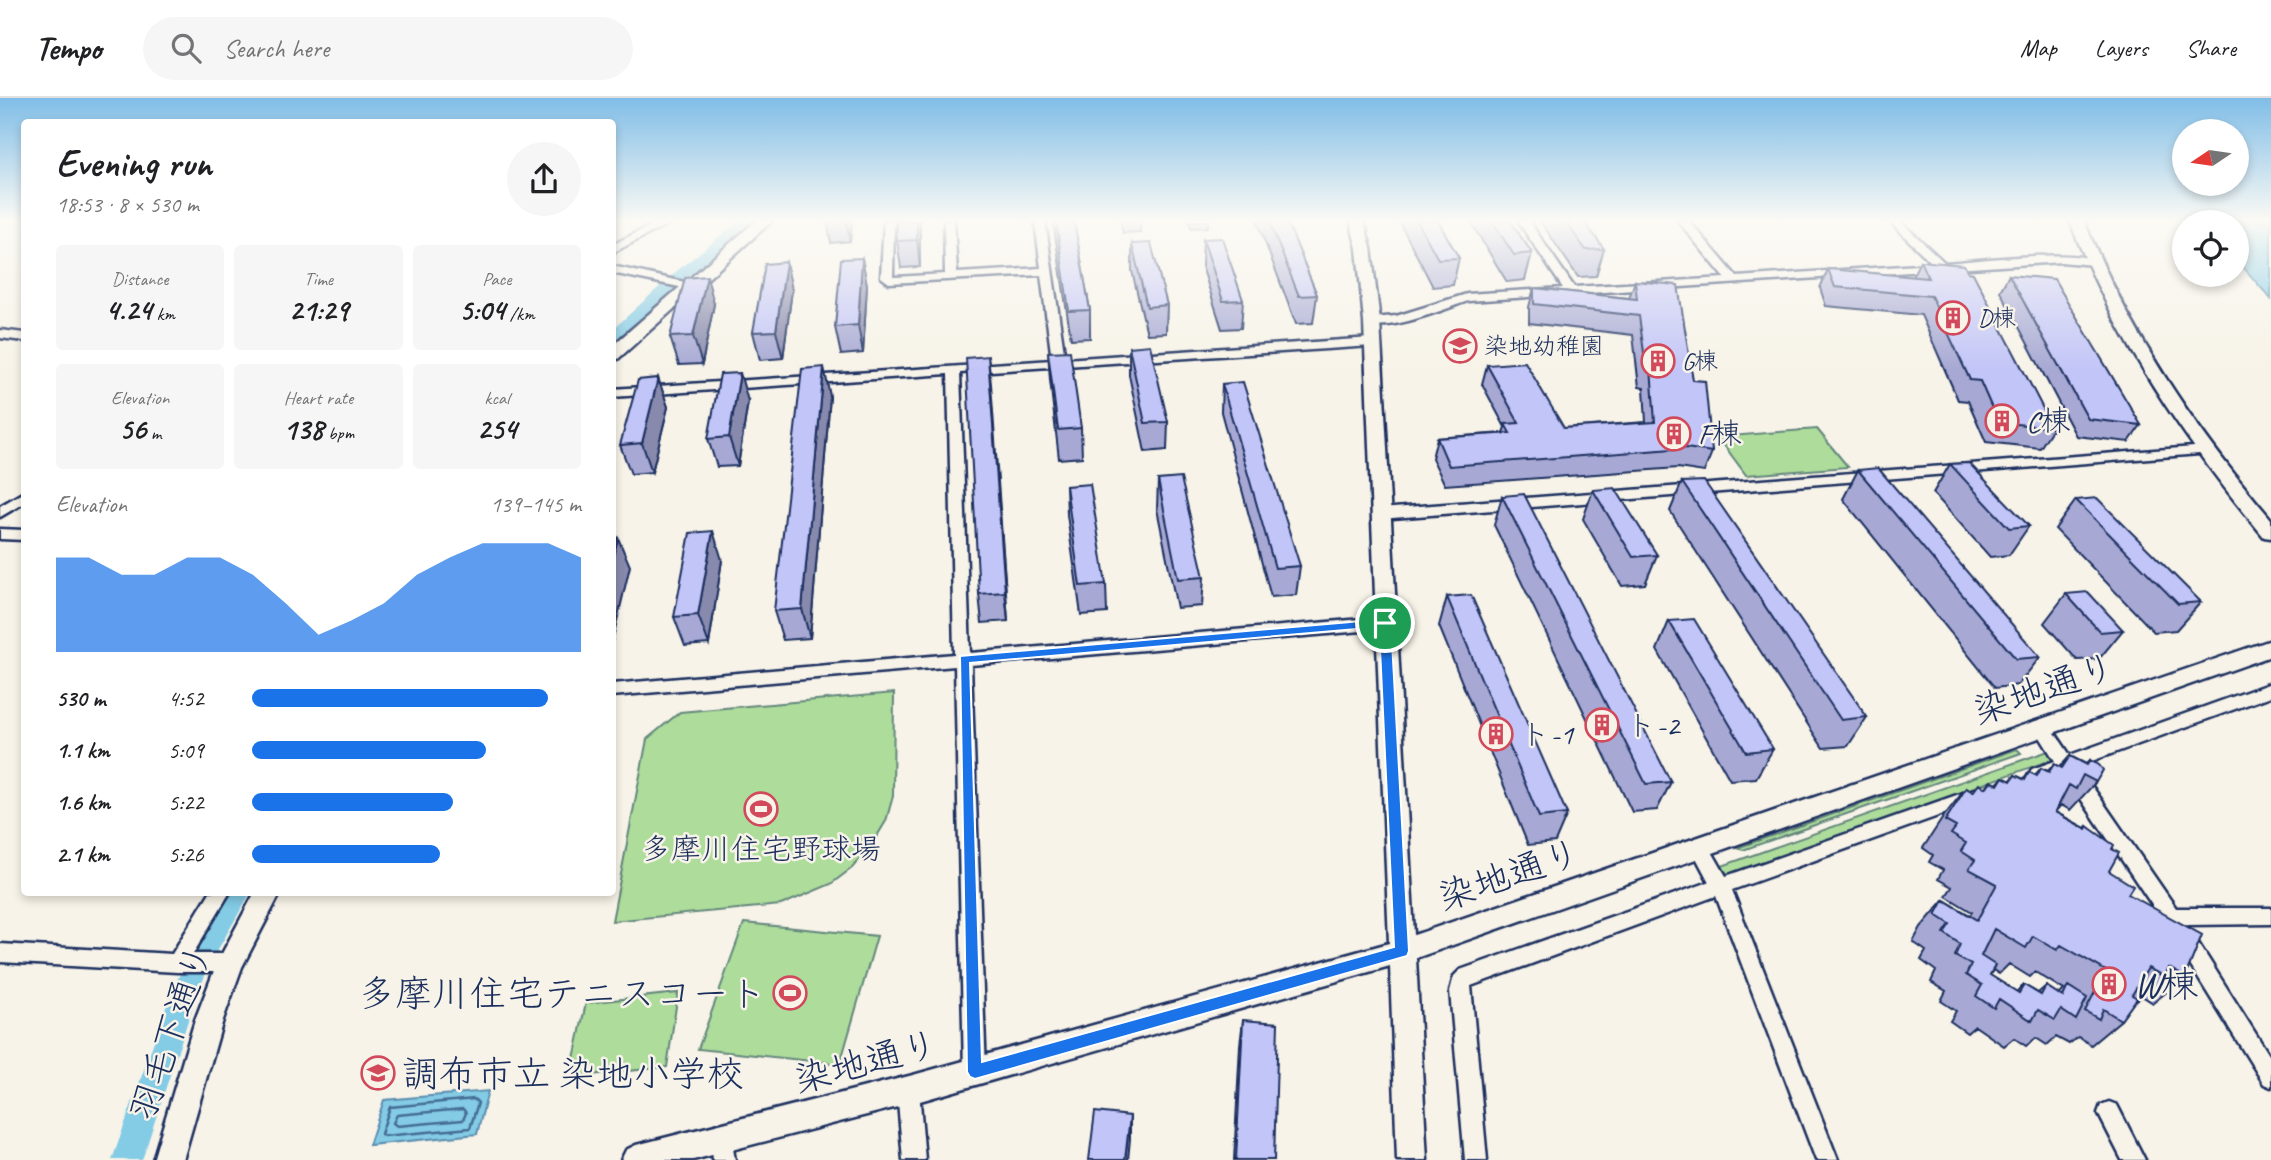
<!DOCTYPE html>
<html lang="en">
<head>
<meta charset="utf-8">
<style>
  :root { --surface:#fff; --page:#f6f6f6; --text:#202124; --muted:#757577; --line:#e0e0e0; --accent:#1a73e8 }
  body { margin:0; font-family:Caveat,"Klee One",sans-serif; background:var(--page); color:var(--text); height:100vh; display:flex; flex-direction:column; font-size:26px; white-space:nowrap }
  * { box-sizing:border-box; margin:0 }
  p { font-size:23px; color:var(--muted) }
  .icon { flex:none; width:38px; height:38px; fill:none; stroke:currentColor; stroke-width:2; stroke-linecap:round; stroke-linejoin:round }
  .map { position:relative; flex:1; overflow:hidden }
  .details { position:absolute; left:21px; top:21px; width:595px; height:777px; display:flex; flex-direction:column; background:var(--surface); border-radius:7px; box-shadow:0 4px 10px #0003 }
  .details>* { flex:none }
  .needle { width:46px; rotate:257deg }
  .controls { position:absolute; left:2172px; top:21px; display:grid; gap:14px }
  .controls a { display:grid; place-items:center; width:77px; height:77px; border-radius:50%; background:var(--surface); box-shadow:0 4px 10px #0003; font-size:35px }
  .pin { position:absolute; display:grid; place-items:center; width:60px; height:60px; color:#fff; margin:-30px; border:4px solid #fff; border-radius:50%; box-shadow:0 2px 7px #0007 }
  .round { display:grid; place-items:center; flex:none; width:74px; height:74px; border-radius:37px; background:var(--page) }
  .overview { display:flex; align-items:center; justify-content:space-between; height:119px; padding:0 35px }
  h1 { font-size:38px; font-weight:600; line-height:52px }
  .figures { display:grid; grid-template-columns:repeat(3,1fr); gap:10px; height:119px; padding:7px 35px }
  .figures div { display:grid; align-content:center; border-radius:7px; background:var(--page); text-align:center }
  .figures b { font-size:30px; font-weight:600 }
  .figures small { font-size:19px; font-weight:400 }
  .figures p { font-size:19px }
  .chart { height:196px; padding:14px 35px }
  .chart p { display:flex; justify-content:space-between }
  .chart svg { width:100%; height:126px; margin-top:7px; fill:var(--accent); opacity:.7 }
  ul { padding:0 35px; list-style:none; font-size:23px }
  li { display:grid; grid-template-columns:112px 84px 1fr; align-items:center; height:52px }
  li i { height:18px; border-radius:9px; background:var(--accent) }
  header { display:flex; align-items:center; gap:42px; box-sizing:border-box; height:98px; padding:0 35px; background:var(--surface); border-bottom:2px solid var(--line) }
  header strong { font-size:33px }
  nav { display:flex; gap:38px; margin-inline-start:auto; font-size:24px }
  .search { width:490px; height:63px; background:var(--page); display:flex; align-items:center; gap:18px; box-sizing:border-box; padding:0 24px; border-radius:38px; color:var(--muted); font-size:26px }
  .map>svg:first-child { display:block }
  .green { fill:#addc9b; stroke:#64867c; stroke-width:2 }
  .water { fill:#84cbe5; stroke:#5a8daf; stroke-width:2 }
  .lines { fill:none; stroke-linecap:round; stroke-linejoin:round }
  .shore { stroke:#456d94; stroke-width:2.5 }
  .canal { fill:#84cbe5; fill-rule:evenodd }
  .street-casing { stroke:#1b2f5e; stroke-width:5 }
  .secondary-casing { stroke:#1b2f5e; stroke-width:5 }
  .street { fill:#f7f3e8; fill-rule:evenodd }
  .secondary { fill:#f7f3e8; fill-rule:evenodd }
  .wall { fill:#a7a9d4; stroke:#1b2f5e; stroke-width:2; fill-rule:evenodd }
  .shaded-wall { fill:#888aad; stroke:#1b2f5e; stroke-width:2 }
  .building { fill:#c2c5f7; stroke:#1b2f5e; stroke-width:2 }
  .route { fill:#1a73e8; stroke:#fff; stroke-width:2; fill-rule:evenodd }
  .labels { text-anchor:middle; stroke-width:5; stroke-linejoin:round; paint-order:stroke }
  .far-poi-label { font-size:24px; fill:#1b2f5e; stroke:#f7f3e8; text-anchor:start }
  .poi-label { font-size:30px; fill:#1b2f5e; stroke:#f7f3e8; text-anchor:start }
  .near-street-label { font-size:37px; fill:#1b2f5e; stroke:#f7f3e8 }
  .near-poi-label { font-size:37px; fill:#1b2f5e; stroke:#f7f3e8; text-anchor:start }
</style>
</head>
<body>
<header>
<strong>Tempo</strong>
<div class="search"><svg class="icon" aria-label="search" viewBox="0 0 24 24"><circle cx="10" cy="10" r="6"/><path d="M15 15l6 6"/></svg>Search here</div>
<nav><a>Map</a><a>Layers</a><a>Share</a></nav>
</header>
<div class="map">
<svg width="2271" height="1062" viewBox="0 0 2271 1062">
  <rect width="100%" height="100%" fill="#f7f3e8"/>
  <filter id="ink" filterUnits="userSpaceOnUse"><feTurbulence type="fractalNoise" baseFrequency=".0143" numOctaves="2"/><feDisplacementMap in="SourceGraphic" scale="14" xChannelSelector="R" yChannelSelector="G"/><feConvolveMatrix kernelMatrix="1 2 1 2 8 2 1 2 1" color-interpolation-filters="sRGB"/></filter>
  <g filter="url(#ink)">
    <path class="green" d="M1817 331 1848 369 1746 377 1718 339Z
      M894 595 893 698 886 723 871 748 852 770 831 786 781 807 612 823 647 641 680 614Z
      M2017 651 2021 655 1743 752 1737 750Z
      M2051 652 2054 661 1728 776 1719 769Z
      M744 825 877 838 840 966 698 951Z
      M678 895 667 969 570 979 586 905Z"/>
    <path class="water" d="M2213 123H2271V201L2237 162 2236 124Z
      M488 993 477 1036 369 1047 384 1002Z"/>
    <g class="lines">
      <path class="shore" d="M474 1001 478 1005 470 1030 384 1038 381 1036 390 1009Z
        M463 1011 466 1015 463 1022 397 1028 393 1025 397 1017Z"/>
      <path class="canal" d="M739 123H755L688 178 618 244 612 246V232L678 172Z
        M225 794H251L213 860 196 898 142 1062H112L170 898 194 845Z"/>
      <defs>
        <path id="street" d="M660 123H674L612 155V147Z
          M884 123H894L893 178 895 179 945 176 944 123H954L957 175 1041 170 1035 123H1045L1065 261 1372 240 1378 244 1372 248 960 275 970 555 1385 519 1393 525 1385 531 971 567 986 974 982 981 975 984 968 981 964 974 955 568 612 598V586L954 556 948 276 612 299V291L1052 262 1041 177 889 185 881 179Z
          M1518 123H1529L1574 189 1725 180 1678 123H1689L1737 179 1933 166 1889 123H1900L1945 165C1974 163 2079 150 2099 164L2093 167 2061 164 1468 203C1447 210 1383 237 1366 224L1372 220 1396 218 1467 196 1563 190Z
          M612 168 689 185 695 188 689 191 612 175Z
          M0 232 24 235V243L0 240Z
          M2207 348 2212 349 2214 352 2212 355 1380 421 1373 416 1380 411Z
          M24 394V405L0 419V408Z
          M0 431 24 432V442L0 441Z
          M2271 585V598L2078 668 2176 810H2271V826L2187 827 2271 960V989L2264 986 2164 825 2063 674 2038 683 2032 681 2029 676 2032 671 2055 663 2035 631 2037 626H2049L2070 657Z
          M1974 691 1980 693 1983 698 1980 703 1732 792 1838 1062H1816L1716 798 1471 888 1487 1062H1465L1450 893 1454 878 1460 872 1709 784 1691 750 1693 745 1700 742 1707 745 1726 778Z
          M210 794H230L193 856H230L237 859 240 865 237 871 230 874H177L0 864V846L172 856Z
          M908 982 916 985 919 992 925 1062H903L897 992 900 985Z
          M2109 1004 2117 1007 2145 1062H2122L2098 1015 2101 1007Z
          M722 1030 730 1033 735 1062H713L711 1041 714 1033Z"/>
        <path id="secondary" d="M756 123H772L618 261 612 262V248Z
          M1350 123H1364L1371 150 1380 224 1414 837 2271 542V558L1416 860 1427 1062H1397L1390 868 913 1005 693 1062H621L626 1052 636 1047 913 977 1389 845 1364 224 1357 150Z
          M2070 123H2084C2129 234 2194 330 2271 421V440L2264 439C2184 342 2115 241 2070 123Z
          M255 794H281L242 869 223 922 183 1062H153L195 922 217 865Z"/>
      </defs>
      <use href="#street" class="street-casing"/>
      <use href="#secondary" class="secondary-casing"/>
      <use href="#street" class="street"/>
      <use href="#secondary" class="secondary"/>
    </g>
    <path class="wall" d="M827 123H852L850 143 831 145Z
      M920 123V169L901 170 897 143Z
      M1053 123H1074L1090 212V240L1071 241Z
      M1120 123H1140V134L1123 135Z
      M1189 123H1208V129L1191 130Z
      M1257 123H1287L1317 197 1313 225 1296 226Z
      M1400 123H1438L1459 160 1453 187 1433 189 1400 125Z
      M1470 123H1510L1532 155 1525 182 1507 184Z
      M1540 123H1584L1604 151 1596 178 1578 179Z
      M1203 141 1243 202 1241 230 1222 231 1202 168Z
      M1132 146 1167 207 1166 235 1147 236 1132 173Z
      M862 160 867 187 863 255 841 257 835 229Z
      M1920 163 2053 330 2040 350 1986 344 1968 303 1958 302 1921 217 1826 208 1820 190 1828 171 1912 179Z
      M786 164 792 192 783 260 760 262 753 234Z
      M2009 177 2141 327 2129 344 2076 338 2000 193Z
      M1635 183 1693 282 1712 354 1704 374 1678 370 1445 387 1432 360 1437 340 1503 335 1505 329 1482 286 1487 267 1564 330 1646 324 1644 290 1639 289 1633 237 1529 225V209L1534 190 1629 200Z
      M714 206 702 266 679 267 670 239Z
      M1129 249 1168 324 1167 352 1145 354 1129 277Z
      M1048 254 1081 330 1082 359 1059 361 1050 282Z
      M988 258 1008 523 982 525 979 496Z
      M658 280 668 309 652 374 631 376 620 347Z
      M1222 286 1300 468 1296 497 1271 499 1221 314Z
      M830 298 810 540 783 542 774 513Z
      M748 303 738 368 717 369 708 341Z
      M1950 366 2029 428 2009 457 1990 459 1933 395Z
      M1858 372 2040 559 2018 587 1995 590 1843 401Z
      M1158 382 1204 479 1202 508 1177 510 1157 411Z
      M1682 384 1867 619 1848 648 1823 650 1670 413Z
      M1066 388 1106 486 1107 515 1081 517 1067 417Z
      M1593 392 1657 457 1645 486 1622 488 1583 421Z
      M1502 398 1671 684 1657 712 1632 714 1494 427Z
      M2076 402 2201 504 2176 532 2154 534 2055 431Z
      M722 462 709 546 685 548 674 519Z
      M2066 496 2123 532 2099 561 2077 562 2044 525Z
      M1447 499 1567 716 1555 744 1528 747 1439 528Z
      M1669 523 1773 651 1756 680 1730 682 1657 552Z
      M2070 658 2086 666 2090 662 2096 684 2070 712 2061 707 2055 714 2085 730 2087 728 2112 751 2109 773 2128 796 2185 879 2153 905 2142 898 2133 905 2121 922 2091 947 2078 939 2069 946 2056 939 2047 947 2036 940 2026 948 2014 940 2004 948 1975 928 1967 935 1950 923 1956 913 1941 903 1946 893 1931 884 1936 873 1921 862 1926 853 1913 844 1921 829 1944 802 1970 817 1972 814 1946 798 1952 789 1938 781 1943 772 1929 764 1933 757 1923 750 1944 718 1966 690 1973 693 1985 690 1991 683 1997 686 2003 679 2010 683 2015 677 2024 681 2029 674 2035 677 2041 670 2048 673 2054 666 2060 669ZM2009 866 2030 879 2035 874 2064 892 2059 897 2046 888 2038 895 2024 887 2016 894 1990 877 1993 872 1999 876Z
      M1243 922 1274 1062H1234L1240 947Z"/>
    <path class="shaded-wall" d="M846 123H852L850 143Z
      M917 123H920V169L917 142Z
      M862 160 867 187 863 255 858 227Z
      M786 164 792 192 783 260 776 233Z
      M707 178 714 206 702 266 693 238Z
      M988 258 991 286 1008 523 1005 494Z
      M824 269 830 298 810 540 802 511Z
      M740 275 748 303 738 368 729 339Z
      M658 280 668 309 652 374 642 345Z
      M713 433 722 462 709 546 698 517Z
      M618 440 630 468 612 544V463Z
      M1130 1018V1041L1128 1062H1125Z"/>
    <path class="building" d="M897 123H917V142L897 143Z
      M1056 123H1074L1090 212 1069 213Z
      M1269 123H1287L1317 197 1299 198Z
      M1417 123H1438L1459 160 1438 161Z
      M1492 123H1510L1532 155 1514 157Z
      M1565 123H1584L1604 151 1586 152Z
      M1222 140 1243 202 1223 203 1203 141Z
      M1151 145 1167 207 1147 209 1132 146Z
      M862 160 858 227 835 229 841 161Z
      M1920 163 1964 167 1968 174 1973 175 2053 330 1998 324 1980 283 1970 282 1931 198 1835 189 1828 171 1928 180Z
      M786 164 776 233 753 234 765 166Z
      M2009 177 2054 181 2141 327 2088 321Z
      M707 178 693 238 670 239 685 180Z
      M1635 183 1678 187 1693 282 1705 283 1712 354 1686 350 1449 368 1437 340 1510 335 1505 326 1519 325 1487 267 1525 264 1564 330 1655 324 1651 270 1646 269 1639 218 1534 206V190L1637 201Z
      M1150 247 1168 324 1145 325 1129 249Z
      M1070 253 1081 330 1058 332 1048 254Z
      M988 258 1005 494 979 496 966 260Z
      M824 269 802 511 774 513 802 271Z
      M740 275 729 339 708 341 720 276Z
      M658 280 642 345 620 347 638 282Z
      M1243 284 1300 468 1275 470 1222 286Z
      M1969 365 2029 428 2009 430 1950 366Z
      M1878 370 2040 559 2016 561 1858 372Z
      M1181 380 1204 479 1178 481 1158 382Z
      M1704 383 1867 619 1841 622 1682 384Z
      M1090 386 1106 486 1080 488 1066 388Z
      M1615 390 1657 457 1633 459 1593 392Z
      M1524 396 1671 684 1646 686 1502 398Z
      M2097 400 2201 504 2178 506 2076 402Z
      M713 433 698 517 674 519 690 435Z
      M612 440H618L612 463Z
      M2088 494 2123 532 2100 534 2066 496Z
      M1471 497 1567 716 1539 719 1447 499Z
      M1694 521 1773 651 1746 654 1669 523Z
      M2070 658 2087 667 2090 662 2099 667 2103 672 2096 684 2083 677 2076 691 2069 687 2055 714 2086 731 2087 728 2114 747 2112 751 2119 755 2109 773 2133 788 2128 796 2202 837 2185 879 2169 870 2165 879 2148 870 2132 897 2137 900 2121 922 2103 911 2099 921 2085 913 2106 873 2061 847 2057 852 2033 838 2026 850 1994 831 1981 858 1995 867 1990 877 2019 895 2024 887 2041 897 2046 888 2063 899 2068 888 2087 900 2076 922 2061 912 2055 922 2038 912 2032 923 1999 901 1994 910 1976 898 1982 887 1966 877 1971 867 1955 858 1960 846 1944 835 1950 826 1936 817 1944 802 1977 822 1997 786 1969 771 1975 762 1961 753 1966 745 1951 736 1956 729 1945 723 1966 690 1973 694 1979 686 1986 690 1991 683 1998 687 2003 679 2011 683 2015 677 2025 682 2029 674 2037 678 2041 670 2049 674 2054 666 2062 670Z
      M1243 922 1278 925 1274 1062H1236Z
      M1095 1014 1130 1018 1125 1062H1089Z"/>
  </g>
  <linearGradient id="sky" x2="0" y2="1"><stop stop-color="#80bde7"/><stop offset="0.45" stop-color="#fbfaf5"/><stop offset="1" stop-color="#fbfaf5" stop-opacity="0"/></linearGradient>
  <rect width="2271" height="272" fill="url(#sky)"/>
  <path class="route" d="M1385 521 1391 525 1409 853 1407 858 975 981 970 979 967 974 960 558ZM1379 529 1394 849 982 964 970 565Z"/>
  <defs>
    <symbol id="building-ring" viewBox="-11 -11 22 22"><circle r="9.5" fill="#f7f3e8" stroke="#d1495b" stroke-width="1.5"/><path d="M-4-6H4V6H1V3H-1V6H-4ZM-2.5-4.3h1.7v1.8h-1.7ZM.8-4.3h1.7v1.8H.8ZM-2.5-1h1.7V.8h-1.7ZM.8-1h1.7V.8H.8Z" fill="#d1495b"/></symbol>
    <symbol id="school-ring" viewBox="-11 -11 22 22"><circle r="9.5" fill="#f7f3e8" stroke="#d1495b" stroke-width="1.5"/><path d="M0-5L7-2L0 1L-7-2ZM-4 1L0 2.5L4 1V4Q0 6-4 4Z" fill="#d1495b"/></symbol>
    <symbol id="stadium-ring" viewBox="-11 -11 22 22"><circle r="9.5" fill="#f7f3e8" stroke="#d1495b" stroke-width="1.5"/><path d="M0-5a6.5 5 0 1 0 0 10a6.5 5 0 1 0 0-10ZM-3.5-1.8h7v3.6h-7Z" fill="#d1495b"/></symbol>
  </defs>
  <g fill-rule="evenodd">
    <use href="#building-ring" x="1934" y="201" width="38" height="38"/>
    <use href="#school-ring" x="1441" y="229" width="38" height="38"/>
    <use href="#building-ring" x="1639" y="244" width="38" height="38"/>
    <use href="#building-ring" x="1983" y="304" width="38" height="38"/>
    <use href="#building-ring" x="1655" y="317" width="38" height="38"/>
    <use href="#building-ring" x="1583" y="608" width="38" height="38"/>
    <use href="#building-ring" x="1477" y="617" width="38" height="38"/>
    <use href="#stadium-ring" x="742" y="692" width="38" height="38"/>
    <use href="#building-ring" x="2090" y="867" width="38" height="38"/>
    <use href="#stadium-ring" x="771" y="876" width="38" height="38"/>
    <use href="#school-ring" x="359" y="956" width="38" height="38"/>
  </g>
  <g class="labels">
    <g class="far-poi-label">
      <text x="1978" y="228">D棟</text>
      <text x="1484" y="256">染地幼稚園</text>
      <text x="1682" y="271">G棟</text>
    </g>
    <g class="poi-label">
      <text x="2026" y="333">C棟</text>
      <text x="1698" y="346">F棟</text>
      <text x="1626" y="637">ト-2</text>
      <text x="1520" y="646">ト-1</text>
      <text x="761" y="761" text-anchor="middle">多摩川住宅野球場</text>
    </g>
    <g class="near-street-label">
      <text transform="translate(2044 590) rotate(-19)" y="13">染地通り</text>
      <text transform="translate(1509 776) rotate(-19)" y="13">染地通り</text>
      <text transform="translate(170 934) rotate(-71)" y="13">羽毛下通り</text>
      <text transform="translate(866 963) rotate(-15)" y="13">染地通り</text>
    </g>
    <g class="near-poi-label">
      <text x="2134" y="899">W棟</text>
      <text x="766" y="908" text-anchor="end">多摩川住宅テニスコート</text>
      <text x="402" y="988">調布市立 染地小学校</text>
    </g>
  </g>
</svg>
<div class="controls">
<a><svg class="needle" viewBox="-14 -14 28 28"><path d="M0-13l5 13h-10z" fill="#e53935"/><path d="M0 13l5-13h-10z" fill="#757577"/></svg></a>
<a><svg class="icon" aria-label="locate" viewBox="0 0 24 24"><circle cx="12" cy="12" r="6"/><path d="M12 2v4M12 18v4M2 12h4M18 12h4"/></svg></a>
</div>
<div class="pin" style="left:1385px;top:525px;background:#1e9e55"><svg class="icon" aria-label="arrive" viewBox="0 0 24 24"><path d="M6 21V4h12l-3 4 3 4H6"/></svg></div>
<section class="details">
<div class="overview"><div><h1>Evening run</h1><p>18:53 · 8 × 530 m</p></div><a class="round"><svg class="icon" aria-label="share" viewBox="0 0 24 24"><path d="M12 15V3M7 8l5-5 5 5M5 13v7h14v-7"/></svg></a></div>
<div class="figures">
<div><p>Distance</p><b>4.24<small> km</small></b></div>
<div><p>Time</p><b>21:29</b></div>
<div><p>Pace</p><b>5:04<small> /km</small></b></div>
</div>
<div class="figures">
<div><p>Elevation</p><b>56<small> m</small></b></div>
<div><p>Heart rate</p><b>138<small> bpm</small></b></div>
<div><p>kcal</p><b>254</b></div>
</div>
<div class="chart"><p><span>Elevation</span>139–145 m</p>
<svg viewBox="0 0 160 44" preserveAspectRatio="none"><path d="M0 44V11L10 11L20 17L30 17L40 11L50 11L60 17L70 27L80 38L90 33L100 27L110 17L120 11L130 6L140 6L150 6L160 11V44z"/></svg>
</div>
<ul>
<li><b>530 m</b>4:52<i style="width:90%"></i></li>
<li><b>1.1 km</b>5:09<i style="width:71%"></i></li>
<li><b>1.6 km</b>5:22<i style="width:61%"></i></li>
<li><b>2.1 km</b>5:26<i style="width:57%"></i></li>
</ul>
</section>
</div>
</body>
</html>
